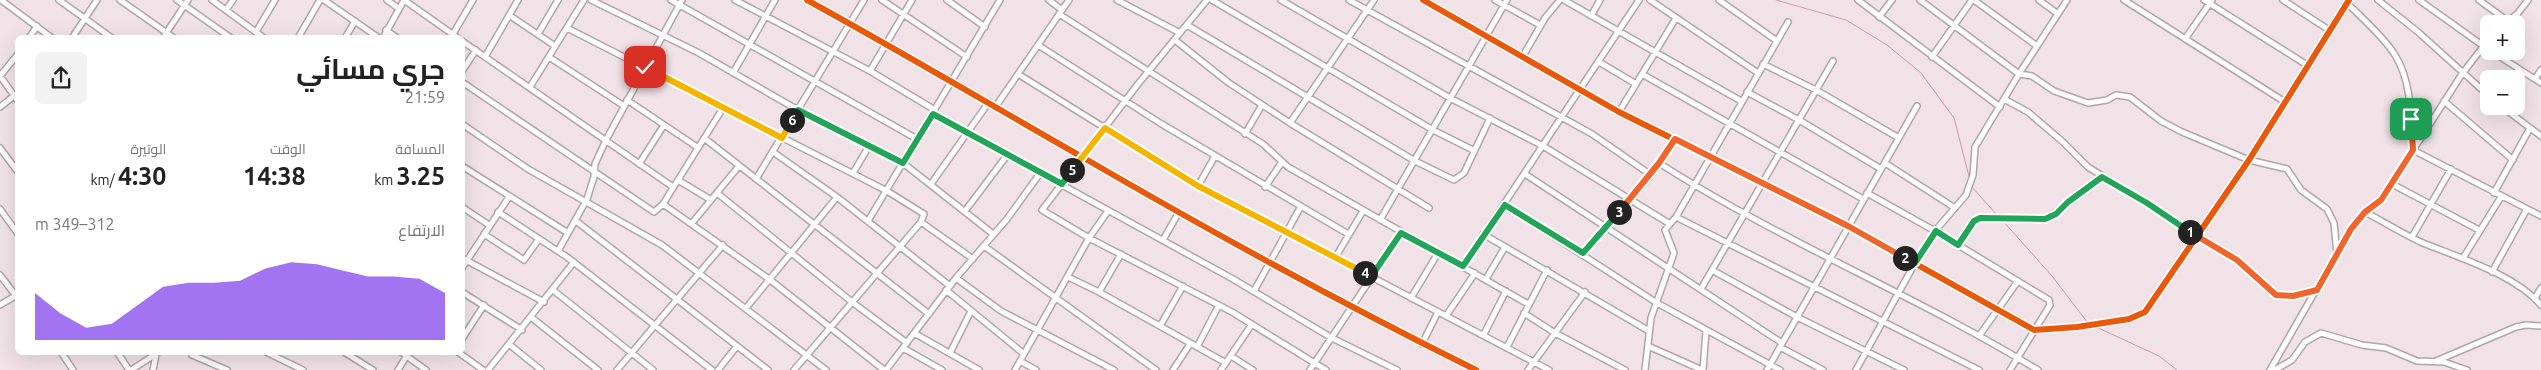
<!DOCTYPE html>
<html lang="ar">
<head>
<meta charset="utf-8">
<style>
  :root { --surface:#fff; --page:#f2f2f2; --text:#222; --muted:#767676; --accent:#7c3aed }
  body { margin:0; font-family:Ubuntu,Cairo,sans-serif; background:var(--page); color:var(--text); direction:rtl; height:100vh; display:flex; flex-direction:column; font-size:19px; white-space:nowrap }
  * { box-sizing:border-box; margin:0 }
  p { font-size:16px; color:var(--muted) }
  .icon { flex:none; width:28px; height:28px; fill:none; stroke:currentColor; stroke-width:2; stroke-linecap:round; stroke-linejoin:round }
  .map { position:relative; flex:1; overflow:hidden; direction:ltr }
  .side { position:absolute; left:15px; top:35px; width:450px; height:320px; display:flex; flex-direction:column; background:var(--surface); border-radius:8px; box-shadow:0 5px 20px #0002; direction:rtl }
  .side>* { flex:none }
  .tools { position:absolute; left:2480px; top:15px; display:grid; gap:10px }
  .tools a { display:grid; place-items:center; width:45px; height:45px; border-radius:8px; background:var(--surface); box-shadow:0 5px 20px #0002; font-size:25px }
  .pin { position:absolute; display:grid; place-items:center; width:42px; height:42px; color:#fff; margin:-21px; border-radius:10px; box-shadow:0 2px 8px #0006 }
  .km { position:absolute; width:25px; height:25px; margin:-12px; border-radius:50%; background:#222; color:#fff; font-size:14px; line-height:25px; text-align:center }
  .round { display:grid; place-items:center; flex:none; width:52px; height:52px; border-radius:8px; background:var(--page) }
  .head { display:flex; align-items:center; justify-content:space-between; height:85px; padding:0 20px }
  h1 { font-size:28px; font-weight:700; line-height:38px }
  .figures { display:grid; grid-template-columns:repeat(3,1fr); gap:8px; height:85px; padding:5px 20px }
  .figures div { display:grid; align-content:center }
  .figures b { font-size:25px; font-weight:700 }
  .figures small { font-size:14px; font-weight:400 }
  .figures p { font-size:14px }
  .chart { height:140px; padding:10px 20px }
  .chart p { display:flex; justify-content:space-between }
  .chart svg { width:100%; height:90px; margin-top:5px; fill:var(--accent); opacity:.7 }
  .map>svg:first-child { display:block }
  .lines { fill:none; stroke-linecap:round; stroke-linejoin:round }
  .stream { stroke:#d396b0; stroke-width:1 }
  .minor-casing { stroke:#b1a6aa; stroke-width:8 }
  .minor { stroke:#fdfbfb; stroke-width:5 }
  .cycleway-casing { stroke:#fff; stroke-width:9 }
  .cycleway { stroke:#e8590c; stroke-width:6 }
  .split-1-casing { stroke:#fff; stroke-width:10 }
  .split-2-casing { stroke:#fff; stroke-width:10 }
  .split-3-casing { stroke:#fff; stroke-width:10 }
  .split-4-casing { stroke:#fff; stroke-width:10 }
  .split-5-casing { stroke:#fff; stroke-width:10 }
  .split-6-casing { stroke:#fff; stroke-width:10 }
  .split-7-casing { stroke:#fff; stroke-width:10 }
  .split-1 { stroke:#f0652b; stroke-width:6 }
  .split-2 { stroke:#22a559; stroke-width:6 }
  .split-3 { stroke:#f0652b; stroke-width:6 }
  .split-4 { stroke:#22a559; stroke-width:6 }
  .split-5 { stroke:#f5b400; stroke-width:6 }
  .split-6 { stroke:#22a559; stroke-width:6 }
  .split-7 { stroke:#f5b400; stroke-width:6 }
</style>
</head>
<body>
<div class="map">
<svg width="2541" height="370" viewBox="0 0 2541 370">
  <rect width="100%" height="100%" fill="#f1e2e7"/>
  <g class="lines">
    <path class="stream" d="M1776 0 1846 20 1887 45 1921 73 1954 118 1970 180
      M1971 186 1998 216
      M2003 221 2052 276 2088 323
      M2094 326 2159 356 2177 370"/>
    <defs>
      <path id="minor" d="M1 0 52 38
        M59 0 112 38
        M120 0 174 38
        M177 0 231 38
        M212 0 264 38
        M324 0 379 38
        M387 0 398 8
        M404 0 458 38
        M591 0 699 53 798 110 903 163 993 234
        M671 0 917 139
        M735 0 870 71 935 110
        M807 0C900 51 991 105 1084 158 1213 233 1343 304 1476 370
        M882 0 967 57
        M947 0 985 27
        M1049 0 1062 10
        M1117 0 1180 33
        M1207 0 1138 84 1042 210 1089 238 1232 312 1326 370
        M1212 0 1433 130 1473 150
        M1281 0 1450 98 1543 146 1670 224
        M1349 0 1592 134 1651 175
        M1374 0 1290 123 1429 208
        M1423 0 1619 112 1848 226 2034 330 2077 327 2129 319 2145 312 2249 160 2349 0
        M1495 0 1540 25
        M1564 0 1741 101
        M1650 0 1758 73
        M1719 0 1777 41
        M1858 0 2000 107
        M1920 0 2019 74 2032 76 2054 91 2088 103 2107 100 2116 95 2130 97 2161 121 2182 132 2249 160 2287 169 2301 190 2327 209 2334 223 2337 254
        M1974 0 2037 46
        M2039 0 2058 14
        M2124 0 2285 102
        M2204 0 2307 65
        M2283 0 2329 30
        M2378 0 2418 32 2489 96
        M2419 0 2489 50
        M2479 0 2509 22
        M2347 3C2362 18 2384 37 2395 55 2412 82 2411 119 2413 150L2541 216
        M226 10 233 0
        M1059 14 1263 144 1288 167 1528 304
        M509 15 555 46
        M1591 16 1600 0
        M1879 17 1892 0
        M2505 24 2518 13 2528 0
        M1187 25 1415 161 1454 180 1464 173 1490 118
        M567 28 887 191 924 214 921 222 794 370
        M386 30 397 38
        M256 32 275 0
        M453 34 473 0
        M538 34 558 0
        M29 38 37 26
        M72 38 97 0
        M163 38 188 0
        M298 38 320 0
        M345 38 355 21
        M383 38 404 0
        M2185 39 2212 0
        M1175 40 1229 83 1290 123
        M462 41 673 187
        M1038 45 1160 123 1348 234
        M2491 51 2541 83
        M1523 56 1545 18 1560 0
        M485 57 518 0
        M549 57 624 106
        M1932 57 1972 0
        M1599 62 1636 84
        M1763 64 1816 90 1899 138
        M462 71 476 50
        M870 71 912 0
        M733 73 775 0
        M1018 74 1198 186 1549 370
        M1642 74 1863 199
        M0 76 18 101
        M0 76 18 54
        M2535 79 2541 70
        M462 82 654 212 663 204 723 108
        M530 87 584 0
        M1747 92 1799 120 1881 169
        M2004 99 2028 112 2063 142 2088 167 2237 260 2277 295 2293 296 2317 290
        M627 100 697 147
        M2444 101 2513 160
        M996 106 1069 0
        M2501 106 2541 136
        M0 107 14 96
        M1619 112 1676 18
        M933 114 1233 279 1332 338 1397 370
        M462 124 528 169 662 245 826 370
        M1245 134 1262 105
        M704 138 929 314
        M0 148 18 172
        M773 152 837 197 950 286
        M1659 163C1780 241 1915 295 2038 370
        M1885 163 1955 208
        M639 164 664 125
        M462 166 568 233
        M853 173 869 146
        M1525 174 1782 343
        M756 179 864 0
        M678 180 711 200
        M931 184 989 102
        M2392 184 2479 230
        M1198 186 1215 156
        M1265 187 1282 162
        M717 193 852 302 907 343
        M1867 193 1935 231 2049 300 2050 305 2010 370
        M2494 193 2530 128
        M663 204 769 279 884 370
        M1505 205 1657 303 1780 370
        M462 207 489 225
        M0 209 18 234
        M965 211 1008 154
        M498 212 567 257 712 370
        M2365 212C2384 222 2403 234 2423 243 2460 258 2514 274 2541 305
        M1676 217 1788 22
        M1380 220 1507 0
        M576 221 768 370
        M868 221 1000 0
        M921 222 973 259
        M692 223 739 166
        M484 234 524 260 539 239
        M1483 234 1649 331
        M2412 237 2451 169
        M1163 240 1179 212
        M1958 245 1974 221C1995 212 2021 223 2043 219 2053 218 2090 185 2102 177
        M984 246 1156 370
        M558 251 587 199 594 177 595 164 606 140 682 0
        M1583 253 1651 175 1675 139
        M462 258 544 302
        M1335 258 1363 211
        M2463 258 2501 197
        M1463 266 1639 0
        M462 268 509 197
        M1712 270 1797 317 1904 370
        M2492 272 2527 209
        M0 275 16 296
        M1068 277 1099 292 1226 363
        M956 278 1001 311 1114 370
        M1486 279 1505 247
        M1701 289 1833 61
        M553 290 653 370
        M946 290 1024 354
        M1254 291 1300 208
        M462 292 522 330
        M1099 292 1121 254
        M1411 298 1438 253
        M2535 298 2541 288
        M0 305 17 295
        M746 308 837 197
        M1524 313 1555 333 1625 370
        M1446 316 1475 273
        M532 318 598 370
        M1160 326 1183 286
        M914 333 979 370
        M1484 334 1506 291
        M1979 336 2018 281
        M462 339 484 305
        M1422 344 1438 312
        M510 345 541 370
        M1648 346 1702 370
        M1197 347 1219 305
        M1507 347 1547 270
        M1780 347 1823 370
        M903 348 942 370
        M61 352 73 370
        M117 352 129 370
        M266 352 303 370
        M344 352 373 370
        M401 352 426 370
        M458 352 483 370
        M950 353 971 311
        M192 355 227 370
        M1231 356 1253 370
        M1020 361 1036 370
        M2436 361 2516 327 2526 325 2541 326
        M131 370 159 352
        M153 370 156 355
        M398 370 409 352
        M488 370 574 262
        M617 370 723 245
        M718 370 737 346
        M886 370 956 278 1007 219 1041 172
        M1015 370 1089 238 1108 211
        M1173 370 1190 344
        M1221 370 1252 324
        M1310 370 1401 233
        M1528 370 1585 292
        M1645 370 1651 318 1674 253 1665 230 1676 217 1979 370
        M1703 370 1706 331
        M1767 370 1917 106
        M1856 370 1915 263 1935 231 1966 195 1973 175 1975 147 2019 74 2067 0
        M2270 370 2351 229 2365 212 2381 200 2462 74 2489 39
        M2275 370 2292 360 2305 342 2321 333 2362 345 2386 348 2417 361 2444 362 2467 370"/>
    </defs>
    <use href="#minor" class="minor-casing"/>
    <use href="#minor" class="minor"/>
    <defs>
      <path id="cycleway" d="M807 0C900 51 991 105 1084 158 1213 233 1343 304 1476 370
        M1423 0 1619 112 1848 226 2034 330 2077 327 2129 319 2145 312 2249 160 2349 0"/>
    </defs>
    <use href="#cycleway" class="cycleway-casing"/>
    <use href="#cycleway" class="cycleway"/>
  </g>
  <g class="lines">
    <defs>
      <path id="split-1" d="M2190 232 2237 260 2276 295 2293 296 2317 290 2351 229 2365 212 2381 200 2413 150 2411 119"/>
      <path id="split-2" d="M1905 258 1915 263 1936 231 1958 245 1974 221 1980 218 2045 219 2056 214 2068 202 2102 177 2147 203 2190 232"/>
      <path id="split-3" d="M1619 212 1659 163 1675 139 1848 226 1905 258"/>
      <path id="split-4" d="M1365 273 1371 277 1401 233 1463 266 1505 205 1583 253 1619 212"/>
      <path id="split-5" d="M1072 170 1105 128 1198 186 1365 273"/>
      <path id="split-6" d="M792 120 798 110 903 163 933 114 1062 184 1072 170"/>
      <path id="split-7" d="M645 67 782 138 792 120"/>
    </defs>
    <use href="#split-1" class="split-1-casing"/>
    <use href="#split-2" class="split-2-casing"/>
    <use href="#split-3" class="split-3-casing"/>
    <use href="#split-4" class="split-4-casing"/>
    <use href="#split-5" class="split-5-casing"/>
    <use href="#split-6" class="split-6-casing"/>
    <use href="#split-7" class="split-7-casing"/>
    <use href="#split-1" class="split-1"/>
    <use href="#split-2" class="split-2"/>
    <use href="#split-3" class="split-3"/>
    <use href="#split-4" class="split-4"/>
    <use href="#split-5" class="split-5"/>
    <use href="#split-6" class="split-6"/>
    <use href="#split-7" class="split-7"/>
  </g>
</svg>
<div class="tools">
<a>+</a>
<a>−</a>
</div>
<div class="pin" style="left:2411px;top:119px;background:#1e9e55"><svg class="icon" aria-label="arrive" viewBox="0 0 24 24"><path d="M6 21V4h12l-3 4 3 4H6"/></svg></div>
<div class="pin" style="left:645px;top:67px;background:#d93025"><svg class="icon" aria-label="check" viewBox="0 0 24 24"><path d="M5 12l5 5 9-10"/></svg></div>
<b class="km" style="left:2190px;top:232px">1</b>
<b class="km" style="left:1905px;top:258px">2</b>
<b class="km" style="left:1619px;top:212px">3</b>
<b class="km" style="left:1365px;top:273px">4</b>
<b class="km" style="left:1072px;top:170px">5</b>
<b class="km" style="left:792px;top:120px">6</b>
<section class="side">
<div class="head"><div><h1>جري مسائي</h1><p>21:59</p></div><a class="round"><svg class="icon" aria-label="share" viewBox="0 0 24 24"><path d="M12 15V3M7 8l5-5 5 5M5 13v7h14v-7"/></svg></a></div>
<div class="figures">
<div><p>المسافة</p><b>3.25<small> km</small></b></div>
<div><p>الوقت</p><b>14:38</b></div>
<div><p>الوتيرة</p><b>4:30<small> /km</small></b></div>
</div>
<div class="chart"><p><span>الارتفاع</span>312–349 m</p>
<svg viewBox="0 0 160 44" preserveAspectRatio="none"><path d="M0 44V21L10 31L20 38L30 36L40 27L50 18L60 16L70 16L80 15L90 9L100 6L110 7L120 10L130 13L140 13L150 14L160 21V44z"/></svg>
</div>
</section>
</div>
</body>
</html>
